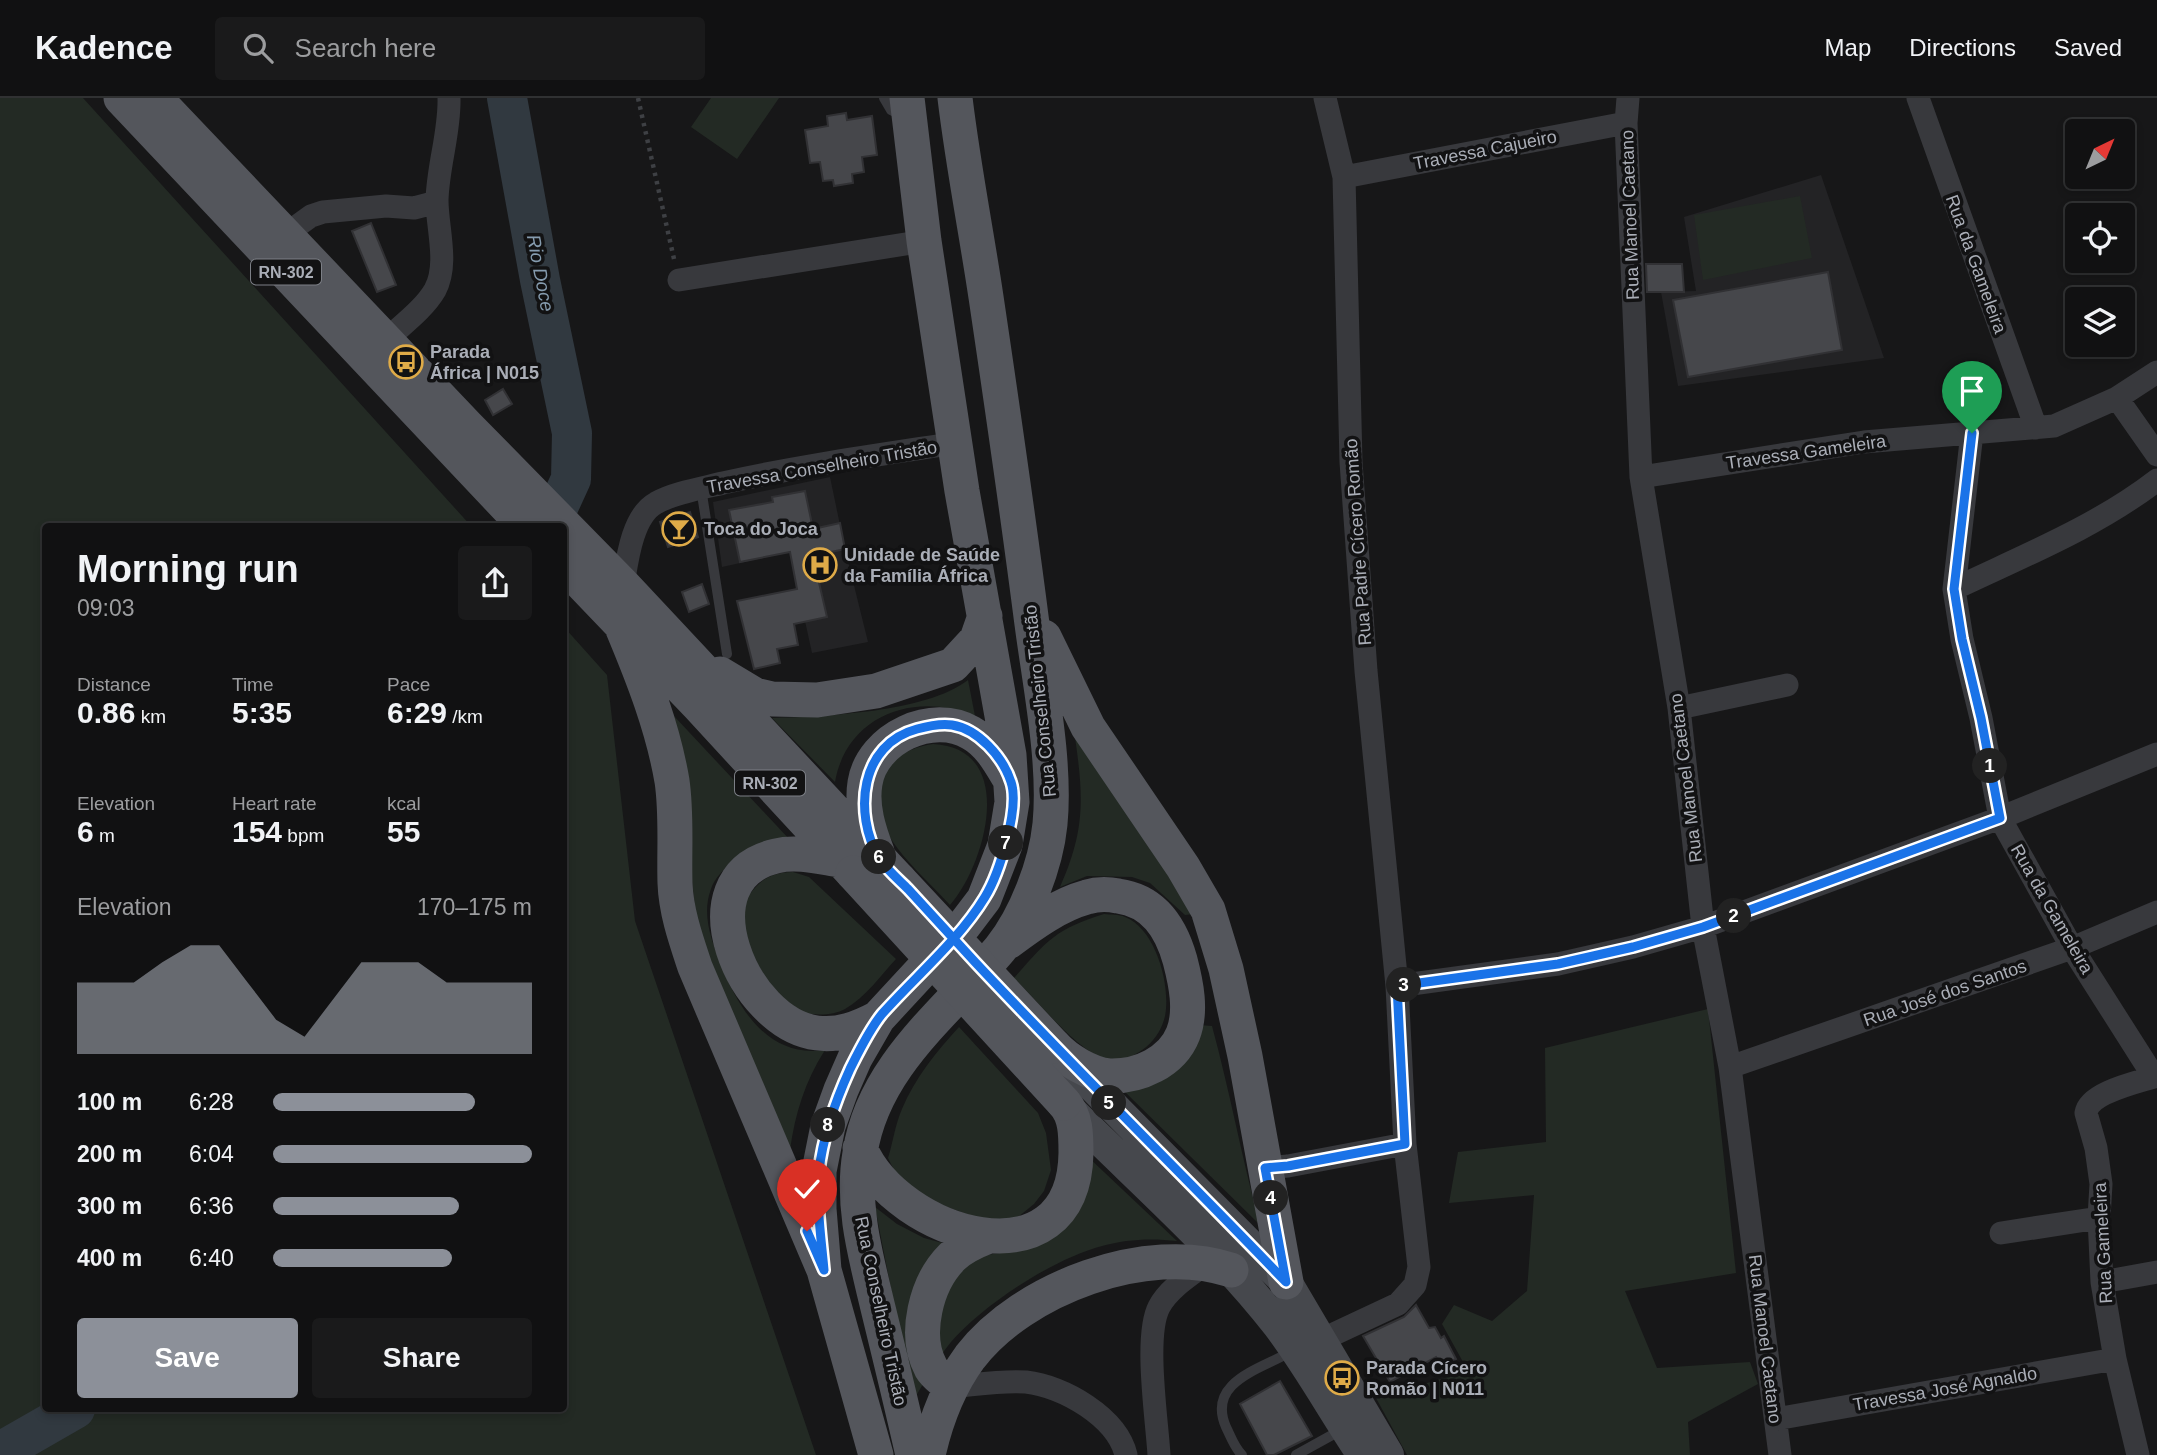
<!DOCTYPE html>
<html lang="en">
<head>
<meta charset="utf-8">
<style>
  :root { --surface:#111112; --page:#1a1a1b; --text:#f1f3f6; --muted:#9c9d9f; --line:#303132; --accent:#8c9099 }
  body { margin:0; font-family:Arial,sans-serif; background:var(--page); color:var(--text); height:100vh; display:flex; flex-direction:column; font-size:26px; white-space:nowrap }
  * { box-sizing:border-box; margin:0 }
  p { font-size:23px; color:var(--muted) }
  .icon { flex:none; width:38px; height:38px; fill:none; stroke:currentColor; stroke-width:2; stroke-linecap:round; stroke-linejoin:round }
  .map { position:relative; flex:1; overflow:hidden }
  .sheet { position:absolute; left:42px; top:425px; width:525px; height:889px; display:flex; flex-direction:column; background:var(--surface); border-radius:7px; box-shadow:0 4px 10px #0003,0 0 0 2px var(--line) }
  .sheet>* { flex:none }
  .needle { width:46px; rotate:43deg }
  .fabs { position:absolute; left:2065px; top:21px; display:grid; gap:14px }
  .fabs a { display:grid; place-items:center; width:70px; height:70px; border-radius:7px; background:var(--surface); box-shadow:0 4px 10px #0003,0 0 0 2px var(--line); font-size:35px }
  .pin { position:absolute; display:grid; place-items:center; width:60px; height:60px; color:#fff; margin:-72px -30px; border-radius:50% 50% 50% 0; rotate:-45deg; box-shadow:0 0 7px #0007 }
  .pin .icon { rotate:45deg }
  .km { position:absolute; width:35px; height:35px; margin:-18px; border-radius:50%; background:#222; color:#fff; font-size:19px; line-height:35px; text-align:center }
  .round { display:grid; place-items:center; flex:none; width:74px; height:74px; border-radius:7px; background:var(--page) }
  .headline { display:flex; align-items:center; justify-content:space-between; height:119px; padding:0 35px }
  h1 { font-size:38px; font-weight:700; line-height:52px }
  .stats { display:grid; grid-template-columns:repeat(3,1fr); gap:10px; height:119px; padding:7px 35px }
  .stats div { display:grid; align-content:center }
  .stats b { font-size:30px; font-weight:700 }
  .stats small { font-size:19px; font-weight:400 }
  .stats p { font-size:19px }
  .chart { height:196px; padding:14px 35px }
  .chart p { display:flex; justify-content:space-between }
  .chart svg { width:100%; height:126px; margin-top:7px; fill:var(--accent); opacity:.7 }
  .button { display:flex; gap:14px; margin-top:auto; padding:14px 35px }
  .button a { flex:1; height:80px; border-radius:7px; background:var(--accent); color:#fff; font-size:28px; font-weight:700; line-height:80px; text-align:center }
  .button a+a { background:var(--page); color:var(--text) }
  ul { padding:0 35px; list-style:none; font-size:23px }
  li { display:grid; grid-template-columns:112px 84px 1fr; align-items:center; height:52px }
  li i { height:18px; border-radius:9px; background:var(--accent) }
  header { display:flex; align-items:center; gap:42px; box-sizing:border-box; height:98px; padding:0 35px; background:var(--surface); border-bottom:2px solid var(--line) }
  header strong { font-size:33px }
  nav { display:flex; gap:38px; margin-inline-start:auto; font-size:24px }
  .search { width:490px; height:63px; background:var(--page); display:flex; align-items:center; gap:18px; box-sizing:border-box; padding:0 24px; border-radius:7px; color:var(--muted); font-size:26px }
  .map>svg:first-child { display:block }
  .built { fill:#232325 }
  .green { fill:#232a24 }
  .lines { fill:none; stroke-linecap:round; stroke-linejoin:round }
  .river { stroke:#313940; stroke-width:40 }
  .building { fill:#46474b; stroke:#313134; stroke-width:2 }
  .path { stroke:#3e4044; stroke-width:4.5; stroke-dasharray:3.5 5; stroke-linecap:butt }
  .service { stroke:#38393d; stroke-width:10 }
  .minor { stroke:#38393d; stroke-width:23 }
  .secondary { stroke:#46484d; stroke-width:32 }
  .primary { stroke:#54565c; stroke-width:35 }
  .primary-bridge { stroke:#54565c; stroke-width:35 }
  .route-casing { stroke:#fff; stroke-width:14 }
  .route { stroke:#1a73e8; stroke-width:9 }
  .labels { text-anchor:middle; stroke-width:7; stroke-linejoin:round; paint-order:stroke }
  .shield { fill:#121213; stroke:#7c7f86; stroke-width:2 }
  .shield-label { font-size:16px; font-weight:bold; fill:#aaaeb7 }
  .street-label { font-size:18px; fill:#aaaeb7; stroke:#121213 }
  .poi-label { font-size:18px; font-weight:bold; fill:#aaaeb7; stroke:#121213; text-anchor:start }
  .water-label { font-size:19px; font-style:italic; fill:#859bae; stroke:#121213 }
</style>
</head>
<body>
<header>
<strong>Kadence</strong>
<div class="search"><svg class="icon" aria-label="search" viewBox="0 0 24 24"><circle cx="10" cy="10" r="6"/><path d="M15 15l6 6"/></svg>Search here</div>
<nav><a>Map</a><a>Directions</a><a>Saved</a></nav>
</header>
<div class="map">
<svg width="2157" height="1357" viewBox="0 0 2157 1357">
  <rect width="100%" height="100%" fill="#171718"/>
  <path class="built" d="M1821 77 1884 260 1678 288 1661 194 1696 193 1684 119Z
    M830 379 845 451 868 544 812 555 790 454 722 469 713 404Z"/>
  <path class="green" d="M0 0H83L472 429H46V1311H564V529L607 577 635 823 816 1357H0Z
    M711 0H779L737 61 691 29Z
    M1800 98 1812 160 1703 182 1694 117Z
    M968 582 975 618C916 593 847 616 835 684L772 620C825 618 925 615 968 582Z
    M674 618 790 742C775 748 742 755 731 765 723 772 714 781 711 791 701 817 712 844 722 869 739 912 770 961 825 952 805 983 795 1016 790 1052L702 842 696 819Z
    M1074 632 1194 816 1185 817 1150 785 1132 779 1087 778 1060 789C1087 729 1083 695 1074 632Z
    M933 646C1018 650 986 766 950 807 924 778 877 741 876 699 876 693 880 685 883 679 891 658 912 649 933 646Z
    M793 774 809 779 896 861C881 877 865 900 845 911 829 920 797 918 783 905 771 893 750 854 746 838 743 828 744 816 742 805 760 784 765 775 793 774Z
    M1104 816C1110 817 1119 816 1125 819 1156 831 1171 888 1165 918 1159 946 1129 969 1101 959 1075 950 1035 900 1014 880 1047 843 1055 831 1104 816Z
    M1708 911 1736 1175 1625 1193 1657 1270 1750 1264 1758 1286 1688 1324 1690 1357H1407L1376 1300 1468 1273 1442 1226 1454 1207 1492 1223 1527 1193 1534 1097 1449 1105 1458 1054 1546 1044 1545 950Z
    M1199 927 1212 928C1230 994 1242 1061 1260 1127L1122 991Z
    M959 929 1038 1015 1046 1035 1051 1072 1044 1093 1034 1106 1018 1119 995 1123 975 1119 925 1101 896 1076 888 1060C893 1044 895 1027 902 1011 915 980 936 954 959 929Z
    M1086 1057 1177 1143C1152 1140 1126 1141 1102 1148 1053 1161 984 1206 951 1244 936 1262 925 1283 913 1303L875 1109 897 1126 924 1140 987 1157 1011 1153Z"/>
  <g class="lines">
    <path class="river" d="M507 0 540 182 572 335 571 381 549 429
      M10 1357 7 1350 75 1311"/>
  </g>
  <path class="building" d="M846 15 847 22 872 18 877 57 862 59 864 74 852 76 853 85 834 88 833 82 823 83 820 64 810 65 805 32 828 28 827 18Z
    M371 125 396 187 377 194 352 133Z
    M1646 166H1682L1684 194H1647Z
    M1828 174 1842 252 1688 279 1673 202Z
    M503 291 512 306 493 317 485 302Z
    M805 393 813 431 840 425 845 451 817 457 820 475 817 476 827 519 794 526 798 547 777 551 780 565 754 571 737 503 797 491 790 454 740 464 729 412 773 404 772 399Z
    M690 414 698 439 668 449 660 424Z
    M702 486 709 506 689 514 682 494Z
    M1416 1207 1429 1230 1435 1229 1441 1240 1444 1238 1456 1261 1441 1269 1436 1259 1390 1284 1363 1238 1404 1219Z
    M1280 1283 1312 1338 1274 1357H1267L1240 1306Z"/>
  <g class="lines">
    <path class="path" d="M638 0 674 161"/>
    <path class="service" d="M884 0 891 12 901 17
      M701 390 727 556
      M1242 1357C1234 1349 1231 1339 1226 1329 1206 1283 1262 1271 1292 1253
      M1296 1357 1343 1331"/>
    <path class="minor" d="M1628 0 1626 25 1641 379 1679 610 1703 829 1730 969 1780 1357
      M1918 0 2036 330
      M1344 79 1626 25
      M286 136 311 118 323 114 386 108 414 110 437 104
      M679 182 924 143
      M386 242C402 227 424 211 435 192 449 166 437 130 437 102 438 67 450 34 449 0
      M2117 300 2157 357
      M1972 335 1954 491 1962 541 1981 620 2000 720 2072 850 2154 979
      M1641 379 1864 344 2054 328 2117 300 2157 274
      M623 487C627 463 632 418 656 405 673 395 703 390 723 385 799 368 878 357 956 345
      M1954 491C2023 458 2096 429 2157 382
      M1679 610 1787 587
      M1397 888 1558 866 1633 849 1703 829 2000 720 2157 656
      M1730 969 2072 850 2157 814
      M1265 1070 1288 1068 1405 1046
      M2001 1135 2099 1120
      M2102 1184 2157 1174
      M1319 1243 1398 1206 1415 1187 1419 1169 1405 1046 1397 888 1366 573 1351 364 1344 79 1325 0
      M950 1289C974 1287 1002 1282 1026 1284 1063 1288 1117 1319 1126 1357
      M1776 1321 2115 1261
      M1159 1357C1157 1322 1144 1238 1159 1209 1169 1190 1191 1177 1207 1165
      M2138 1357 2115 1261 2102 1184 2099 1120 2101 1086 2096 1050 2086 1015C2089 994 2139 984 2157 978"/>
    <path class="secondary" d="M1070 965 1286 1184 1388 1357
      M1073 1015C1142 1084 1218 1150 1278 1227 1309 1268 1334 1314 1363 1357"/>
    <path class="primary" d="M121 0 526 429
      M155 0 467 328 623 487 899 782
      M564 467 699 608 853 775
      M622 529C643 579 663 630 672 683 677 717 674 751 675 785 676 814 686 842 695 869L824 1172 876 1357
      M1044 539 1088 629 1183 769 1208 812 1226 871 1245 958 1286 1184
      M720 576 755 597 772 601 817 602 876 593 953 567 977 541 985 518
      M877 754C869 733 861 709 865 685 872 640 933 612 971 635 989 645 999 663 1009 680
      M840 762C820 759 797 753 776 758 681 780 743 926 817 935 839 938 859 930 878 920
      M1008 844C1032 826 1058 807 1087 799 1097 796 1108 796 1118 798 1154 803 1171 830 1180 862 1186 885 1192 913 1183 936 1172 964 1139 979 1109 978 1090 976 1067 962 1054 948
      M860 1050C897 1138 1074 1191 1076 1055 1076 1037 1076 1018 1064 1005
      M824 1172 819 1111V1073L828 1028 841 992 855 960 878 920 965 826 984 801 1005 747 1012 704 1009 657 962 393 924 143 907 0
      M950 1289C944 1283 935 1277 931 1270 913 1237 926 1185 952 1159 962 1149 976 1143 989 1138
      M913 1357C902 1308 890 1259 878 1210 866 1159 851 1108 860 1055 873 968 947 914 1000 851 1026 819 1046 766 1050 726 1056 665 1040 587 1032 526 1018 417 1002 307 986 199 976 132 963 67 955 0
      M928 1357C936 1321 948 1289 970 1259 1023 1190 1147 1144 1231 1172"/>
    <path class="primary-bridge" d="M853 775 1064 1005
      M899 782 1054 948"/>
  </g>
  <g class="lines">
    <defs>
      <path id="route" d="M807 1133 824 1172C821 1139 816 1105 819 1073 823 1037 835 1004 850 971 859 953 869 932 882 916 915 879 959 842 985 799 999 776 1020 710 1011 684 1003 659 978 631 952 627 940 625 928 628 917 631 860 646 853 715 879 760 886 771 899 782 908 791 930 815 953 840 975 864 1077 973 1183 1077 1286 1184L1265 1070 1288 1068 1405 1046 1397 888 1558 866 1633 849 1703 829 2000 720 1981 620 1962 541 1954 491 1972 335"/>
    </defs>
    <use href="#route" class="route-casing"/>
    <use href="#route" class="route"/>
  </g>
  <defs>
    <symbol id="bus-ring" viewBox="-11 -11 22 22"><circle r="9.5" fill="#121213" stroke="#dfab48" stroke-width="1.5"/><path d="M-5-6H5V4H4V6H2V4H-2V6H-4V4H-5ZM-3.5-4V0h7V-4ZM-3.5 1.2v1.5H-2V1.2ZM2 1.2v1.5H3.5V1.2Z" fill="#dfab48"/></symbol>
    <symbol id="bar-ring" viewBox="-11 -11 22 22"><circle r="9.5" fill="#121213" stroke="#dfab48" stroke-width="1.5"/><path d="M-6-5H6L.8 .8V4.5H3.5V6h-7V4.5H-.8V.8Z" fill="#dfab48"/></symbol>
    <symbol id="hospital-ring" viewBox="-11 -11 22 22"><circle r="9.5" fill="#121213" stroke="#dfab48" stroke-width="1.5"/><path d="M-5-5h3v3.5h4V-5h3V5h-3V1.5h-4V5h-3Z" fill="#dfab48"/></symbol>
  </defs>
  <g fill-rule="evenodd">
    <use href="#bus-ring" x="387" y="245" width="38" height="38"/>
    <use href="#bar-ring" x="660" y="412" width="38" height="38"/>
    <use href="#hospital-ring" x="801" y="448" width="38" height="38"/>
    <use href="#bus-ring" x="1323" y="1261" width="38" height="38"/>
  </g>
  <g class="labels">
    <g class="shield">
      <rect x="251" y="161.5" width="70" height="25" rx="5"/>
      <rect x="735" y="672.5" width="70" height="25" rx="5"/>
    </g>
    <g class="shield-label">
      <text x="286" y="180">RN-302</text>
      <text x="770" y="691">RN-302</text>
    </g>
    <g class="street-label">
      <text transform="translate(1485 52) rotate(-11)" y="6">Travessa Cajueiro</text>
      <text transform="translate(1630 117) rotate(-92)" y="6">Rua Manoel Caetano</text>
      <text transform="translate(1976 166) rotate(70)" y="6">Rua da Gameleira</text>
      <text transform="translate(1806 354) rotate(-8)" y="6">Travessa Gameleira</text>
      <text transform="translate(822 369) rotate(-10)" y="6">Travessa Conselheiro Tristão</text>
      <text transform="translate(1358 444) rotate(-94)" y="6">Rua Padre Cícero Romão</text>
      <text transform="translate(1040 603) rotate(-96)" y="6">Rua Conselheiro Tristão</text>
      <text transform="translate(1686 680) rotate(-97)" y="6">Rua Manoel Caetano</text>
      <text transform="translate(2052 811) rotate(60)" y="6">Rua da Gameleira</text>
      <text transform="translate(1945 895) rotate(-19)" y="6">Rua José dos Santos</text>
      <text transform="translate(2103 1145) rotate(-93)" y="6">Rua Gameleira</text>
      <text transform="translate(881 1213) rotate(78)" y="6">Rua Conselheiro Tristão</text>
      <text transform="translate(1765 1241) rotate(83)" y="6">Rua Manoel Caetano</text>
      <text transform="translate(1945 1291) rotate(-10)" y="6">Travessa José Agnaldo</text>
    </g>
    <g class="poi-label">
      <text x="430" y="260">Parada<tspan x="430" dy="21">África | N015</tspan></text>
      <text x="704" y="437">Toca do Joca</text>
      <text x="844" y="463">Unidade de Saúde<tspan x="844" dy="21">da Família África</tspan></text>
      <text x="1366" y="1276">Parada Cícero<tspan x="1366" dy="21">Romão | N011</tspan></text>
    </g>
    <g class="water-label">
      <text transform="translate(541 175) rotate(79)" y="7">Rio Doce</text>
    </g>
  </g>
</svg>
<div class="fabs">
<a><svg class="needle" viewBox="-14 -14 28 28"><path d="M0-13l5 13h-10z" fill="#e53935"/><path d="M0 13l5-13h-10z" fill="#9c9d9f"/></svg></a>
<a><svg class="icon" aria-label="locate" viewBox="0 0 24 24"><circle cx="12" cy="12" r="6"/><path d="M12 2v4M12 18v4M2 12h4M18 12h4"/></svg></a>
<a><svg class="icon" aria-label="layers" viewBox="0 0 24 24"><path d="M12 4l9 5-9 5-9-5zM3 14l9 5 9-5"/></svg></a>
</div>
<div class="pin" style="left:1972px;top:335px;background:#1e9e55"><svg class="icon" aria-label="arrive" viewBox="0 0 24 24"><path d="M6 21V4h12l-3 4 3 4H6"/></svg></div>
<div class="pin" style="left:807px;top:1133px;background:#d93025"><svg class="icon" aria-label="check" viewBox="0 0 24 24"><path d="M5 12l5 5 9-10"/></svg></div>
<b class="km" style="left:1990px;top:668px">1</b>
<b class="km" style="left:1734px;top:818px">2</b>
<b class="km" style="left:1404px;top:887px">3</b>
<b class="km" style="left:1271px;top:1100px">4</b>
<b class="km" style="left:1109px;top:1005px">5</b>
<b class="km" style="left:879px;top:759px">6</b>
<b class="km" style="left:1006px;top:745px">7</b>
<b class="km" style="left:828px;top:1027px">8</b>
<section class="sheet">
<div class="headline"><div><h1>Morning run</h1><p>09:03</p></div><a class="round"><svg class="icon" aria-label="share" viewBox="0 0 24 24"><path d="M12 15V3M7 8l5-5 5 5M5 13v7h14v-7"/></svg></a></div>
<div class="stats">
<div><p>Distance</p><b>0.86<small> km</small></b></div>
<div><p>Time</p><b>5:35</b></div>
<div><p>Pace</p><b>6:29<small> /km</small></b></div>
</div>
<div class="stats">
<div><p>Elevation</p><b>6<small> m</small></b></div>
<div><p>Heart rate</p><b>154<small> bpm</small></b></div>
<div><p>kcal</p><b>55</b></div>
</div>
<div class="chart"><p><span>Elevation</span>170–175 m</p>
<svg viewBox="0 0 160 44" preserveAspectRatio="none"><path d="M0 44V19L10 19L20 19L30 12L40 6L50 6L60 19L70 32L80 38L90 25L100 12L110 12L120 12L130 19L140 19L150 19L160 19V44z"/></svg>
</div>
<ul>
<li><b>100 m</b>6:28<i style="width:78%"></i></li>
<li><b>200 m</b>6:04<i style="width:100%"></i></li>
<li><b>300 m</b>6:36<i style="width:72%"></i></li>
<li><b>400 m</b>6:40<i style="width:69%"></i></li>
</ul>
<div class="button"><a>Save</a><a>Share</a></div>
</section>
</div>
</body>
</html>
